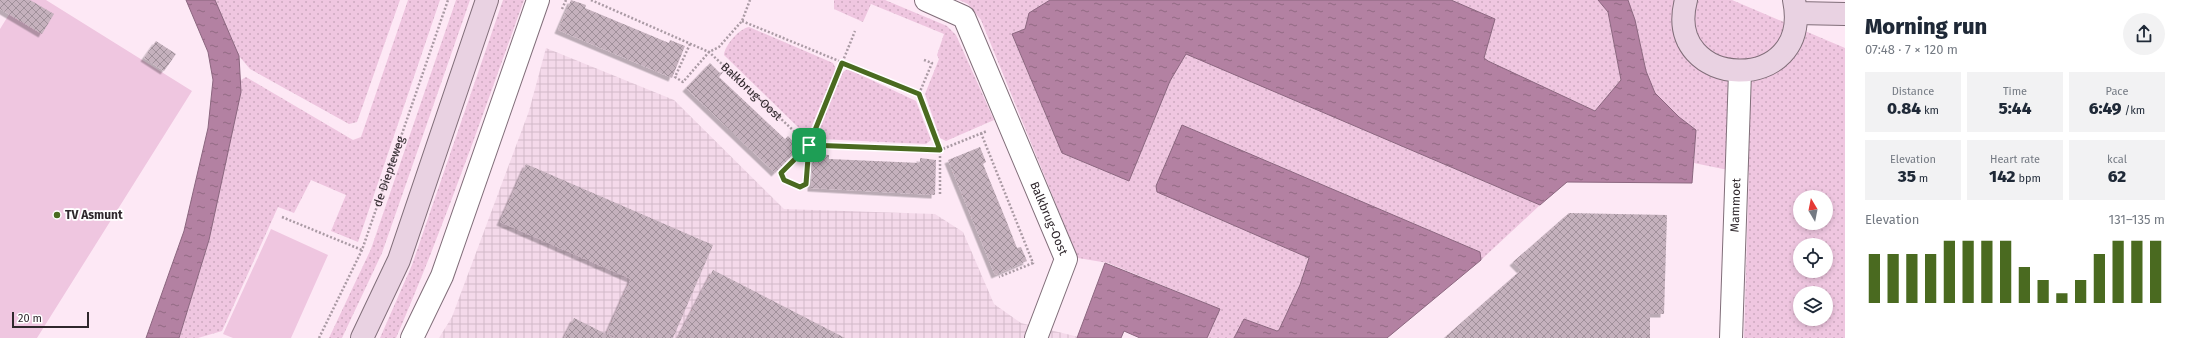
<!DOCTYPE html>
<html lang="en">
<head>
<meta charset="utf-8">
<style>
  :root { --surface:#fff; --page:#f2f2f3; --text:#1f2937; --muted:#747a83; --accent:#4a6a20 }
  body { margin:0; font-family:"Fira Sans",sans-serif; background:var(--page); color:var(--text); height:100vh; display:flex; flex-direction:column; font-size:15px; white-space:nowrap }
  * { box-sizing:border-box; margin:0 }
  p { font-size:13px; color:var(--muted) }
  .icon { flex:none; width:22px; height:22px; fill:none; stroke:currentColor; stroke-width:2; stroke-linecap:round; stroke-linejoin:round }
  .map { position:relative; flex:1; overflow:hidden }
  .details { display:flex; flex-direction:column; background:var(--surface); width:340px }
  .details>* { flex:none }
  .needle { width:26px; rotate:350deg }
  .tools { position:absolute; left:1793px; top:190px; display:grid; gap:8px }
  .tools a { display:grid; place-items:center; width:40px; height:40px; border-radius:50%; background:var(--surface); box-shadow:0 2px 6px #0003; font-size:20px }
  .scale { position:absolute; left:12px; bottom:10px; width:77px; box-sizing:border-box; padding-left:4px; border:2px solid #2f272c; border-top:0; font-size:11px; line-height:14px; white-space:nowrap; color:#2f272c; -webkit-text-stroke:3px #fff; paint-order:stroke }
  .pin { position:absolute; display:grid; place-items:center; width:34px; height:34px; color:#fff; margin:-17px; border-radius:8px; box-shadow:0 2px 6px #0006 }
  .round { display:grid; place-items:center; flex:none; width:42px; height:42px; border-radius:21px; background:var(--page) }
  .headline { display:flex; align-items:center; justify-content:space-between; height:68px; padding:0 20px }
  h1 { font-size:22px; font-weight:800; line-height:30px }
  .stats { display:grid; grid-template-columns:repeat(3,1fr); gap:6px; height:68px; padding:4px 20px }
  .stats div { display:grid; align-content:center; border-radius:0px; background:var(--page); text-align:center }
  .stats b { font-size:17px; font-weight:800 }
  .stats small { font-size:11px; font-weight:400 }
  .stats p { font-size:11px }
  .chart { height:112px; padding:8px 20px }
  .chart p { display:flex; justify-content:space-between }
  .chart svg { width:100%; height:72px; margin-top:4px; stroke:var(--accent); stroke-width:6 }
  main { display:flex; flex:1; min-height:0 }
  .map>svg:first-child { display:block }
  .industrial { fill:url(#industrial-grid) }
  .grass { fill:url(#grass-dots); fill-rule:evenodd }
  .pitch { fill:#efc6e0 }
  .water { fill:url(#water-ripples); stroke:#8b667f }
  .building { fill:url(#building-cross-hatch); filter:url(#shadow) }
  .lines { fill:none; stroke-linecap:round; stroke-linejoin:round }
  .street-casing { stroke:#806e79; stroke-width:24 }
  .secondary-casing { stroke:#806e79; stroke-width:24 }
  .path { stroke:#aa9aa4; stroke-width:2.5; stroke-dasharray:2 2; stroke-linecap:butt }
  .street { stroke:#fff; stroke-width:22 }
  .secondary { stroke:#e9d2e2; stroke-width:22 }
  .route-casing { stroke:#fff; stroke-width:8 }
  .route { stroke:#4a6a20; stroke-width:5 }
  .poi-dot { fill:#4a6a20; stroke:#fff; stroke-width:1.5 }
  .labels { text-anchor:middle; stroke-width:3.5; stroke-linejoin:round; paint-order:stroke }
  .street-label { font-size:12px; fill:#2f272c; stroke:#fff }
  .poi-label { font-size:12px; font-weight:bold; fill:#2f272c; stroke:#fff; text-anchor:start }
</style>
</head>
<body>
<main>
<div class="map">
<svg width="1845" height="338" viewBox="0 0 1845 338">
  <defs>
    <pattern id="industrial-grid" width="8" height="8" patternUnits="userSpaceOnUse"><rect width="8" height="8" fill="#f4d9ea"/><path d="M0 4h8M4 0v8" fill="none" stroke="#d2bac9"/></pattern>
    <pattern id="grass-dots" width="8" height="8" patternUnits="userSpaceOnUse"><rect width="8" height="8" fill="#efc6e0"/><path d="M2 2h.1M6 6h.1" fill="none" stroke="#cdaac0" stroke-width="1.8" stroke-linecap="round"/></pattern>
    <pattern id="water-ripples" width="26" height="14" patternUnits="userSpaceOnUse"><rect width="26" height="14" fill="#b381a2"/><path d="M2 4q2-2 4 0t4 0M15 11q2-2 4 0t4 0" fill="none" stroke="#926a84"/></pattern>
    <pattern id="building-cross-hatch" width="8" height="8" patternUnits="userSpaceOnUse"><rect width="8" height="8" fill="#c5b1bd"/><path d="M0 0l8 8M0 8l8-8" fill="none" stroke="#a0909a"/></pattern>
    <filter id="shadow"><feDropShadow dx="-3.5" dy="3.5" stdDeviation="0" flood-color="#0004"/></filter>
  </defs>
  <rect width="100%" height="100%" fill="#fde8f5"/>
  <path class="industrial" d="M546 48 674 100 784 209 935 214 963 232 994 304 1021 323 1083 338H439L452 317 529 111Z"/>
  <path class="grass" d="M215 0H400L357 122 349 124 250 69 239 56Z
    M408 0H440L358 242 331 231 346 195 311 180 294 213 278 207 222 331 198 338H179L209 241 241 80 246 77 353 140 361 137Z
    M456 0H470L382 253 342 338H329L371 249Z
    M503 0H524C483 114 444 227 396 338H380L412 265Z
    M834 0H885L947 26 956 35 994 120 946 141 940 138 925 94 939 59 937 55 944 34 871 4 863 22 834 9Z
    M959 0H1050L1029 13 1025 29 1012 35 1062 153 1129 181 1170 81 1186 53 1540 205 1481 260 1480 252 1183 125 1157 192 1309 258 1300 285 1279 330 1277 331 1244 319 1234 338H1207L1220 309 1108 263 1078 258 981 20 968 4Z
    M1451 0H1598L1608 12 1621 80 1595 111 1488 61 1484 58 1495 19Z
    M1628 0H1732L1845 48V338H1744L1749 171 1723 169 1694 163 1696 130 1679 117 1655 94 1646 71 1635 20ZM1800 197H1826V223H1800ZM1800 245H1826V271H1800ZM1800 293H1826V319H1800Z
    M749 27 833 63 836 69 810 130 802 131 724 55C725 45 739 29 749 27Z
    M848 69 916 101 931 140 926 144 819 139 817 132 843 72Z"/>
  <path class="pitch" d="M18 0H46L192 91 37 338H0V29Z
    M271 229 328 255 291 338H233L223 334Z"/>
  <path class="water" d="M186 0H215L239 56 241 92 209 240 179 338H146L184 231 208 128 213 80 208 52Z
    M1050 0H1451L1495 19 1484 58 1488 61 1595 111 1621 80 1608 12 1598 0H1628L1635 20 1646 71 1655 93 1679 117 1696 130 1692 183 1567 182 1540 205 1186 54 1170 81 1129 181 1062 153 1012 34 1025 29 1029 13Z
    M1182 125 1480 252 1481 260 1387 338H1234L1244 319 1277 331 1279 330 1300 285 1309 258 1157 192 1156 186Z
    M1105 263 1220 309 1207 338H1140L1124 331 1121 338H1077Z"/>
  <path class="building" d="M0 0H30L54 14 42 34 0 9Z
    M571 0 586 5 585 8 669 43 670 40 685 46 672 78 558 30Z
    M156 41 176 54 164 71 144 58Z
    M710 63 720 73 724 71 719 77 785 139 788 136 799 148 775 173 686 88Z
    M980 147 986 162 983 164 1006 220 1017 248 1021 247 1027 261 995 275 948 160Z
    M813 154 829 155V159L875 161 920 163V158L936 160 935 195 811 188Z
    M526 164 713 245 673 338H618L607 333 631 279 500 222Z
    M1569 213 1667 215 1664 314H1650V338H1444L1521 270 1513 262Z
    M713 270 845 338H678Z
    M574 318 614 338H564Z"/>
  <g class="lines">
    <defs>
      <g id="street">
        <path id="s3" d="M926 0 964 17 1066 259 1036 338"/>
        <path d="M412 338 442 276 538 0"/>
        <path id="s4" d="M1731 338 1740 72"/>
      </g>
      <path id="secondary" d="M1686 0C1662 91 1814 97 1794 0
        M1797 13 1845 14
        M362 338 399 260 487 0"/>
    </defs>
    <use href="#street" class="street-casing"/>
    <use href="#secondary" class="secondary-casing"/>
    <g class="path">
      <path id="s1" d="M591 0 709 52 809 145 940 150 987 131"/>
      <path d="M562 9 566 0"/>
      <path d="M742 21 919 94"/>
      <path d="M690 44 675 77 683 82 709 52 719 47 742 21 750 0"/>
      <path d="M924 60 932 63 919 94 940 150V195"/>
      <path d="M981 133 1033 263 999 277"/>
      <path d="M809 145 806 184 800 187 784 180 781 173 809 145 855 31"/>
      <path d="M282 217 362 250"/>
      <path id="s2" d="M319 338 362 250 448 0"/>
    </g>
    <use href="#street" class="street"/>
    <use href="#secondary" class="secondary"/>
  </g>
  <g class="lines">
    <defs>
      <path id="route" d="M809 145 806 184 800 187 784 180 781 173 809 145 940 150 919 94 842 63 809 145"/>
    </defs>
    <use href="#route" class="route-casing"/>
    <use href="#route" class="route"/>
  </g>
  <circle class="poi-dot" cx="57" cy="215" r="4"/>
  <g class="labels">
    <g class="street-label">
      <text dy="4" stroke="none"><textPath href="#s1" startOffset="187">Balkbrug-Oost</textPath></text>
      <text dy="4" stroke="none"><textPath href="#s2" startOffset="181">de Diepteweg</textPath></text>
      <text dy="4" stroke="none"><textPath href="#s4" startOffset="133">Mammoet</textPath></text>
      <text dy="4" stroke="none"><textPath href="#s3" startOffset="260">Balkbrug-Oost</textPath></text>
    </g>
    <g class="poi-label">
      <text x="65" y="219">TV Asmunt</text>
    </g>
  </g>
</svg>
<div class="tools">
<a><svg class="needle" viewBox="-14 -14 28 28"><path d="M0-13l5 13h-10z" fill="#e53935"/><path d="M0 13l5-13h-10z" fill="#747a83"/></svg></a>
<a><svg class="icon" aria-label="locate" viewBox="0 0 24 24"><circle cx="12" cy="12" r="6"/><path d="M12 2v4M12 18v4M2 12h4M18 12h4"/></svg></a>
<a><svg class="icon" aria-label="layers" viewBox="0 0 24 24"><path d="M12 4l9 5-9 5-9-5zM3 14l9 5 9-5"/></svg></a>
</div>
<div class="scale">20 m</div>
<div class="pin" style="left:809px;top:145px;background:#1e9e55"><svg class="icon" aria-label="arrive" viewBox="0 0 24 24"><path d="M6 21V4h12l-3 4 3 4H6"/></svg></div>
</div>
<section class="details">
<div class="headline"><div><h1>Morning run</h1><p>07:48 · 7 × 120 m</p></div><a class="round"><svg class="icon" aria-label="share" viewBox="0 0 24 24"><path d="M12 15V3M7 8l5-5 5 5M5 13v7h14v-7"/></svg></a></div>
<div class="stats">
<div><p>Distance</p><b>0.84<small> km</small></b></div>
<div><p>Time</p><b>5:44</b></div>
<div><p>Pace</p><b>6:49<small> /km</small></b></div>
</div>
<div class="stats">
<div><p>Elevation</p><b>35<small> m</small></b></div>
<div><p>Heart rate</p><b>142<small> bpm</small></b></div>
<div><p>kcal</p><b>62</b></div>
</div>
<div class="chart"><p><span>Elevation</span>131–135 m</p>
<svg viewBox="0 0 160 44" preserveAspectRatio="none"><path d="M5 44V14M15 44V14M25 44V14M35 44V14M45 44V6M55 44V6M65 44V6M75 44V6M85 44V22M95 44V30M105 44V38M115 44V30M125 44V14M135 44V6M145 44V6M155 44V6"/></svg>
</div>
</section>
</main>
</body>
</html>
